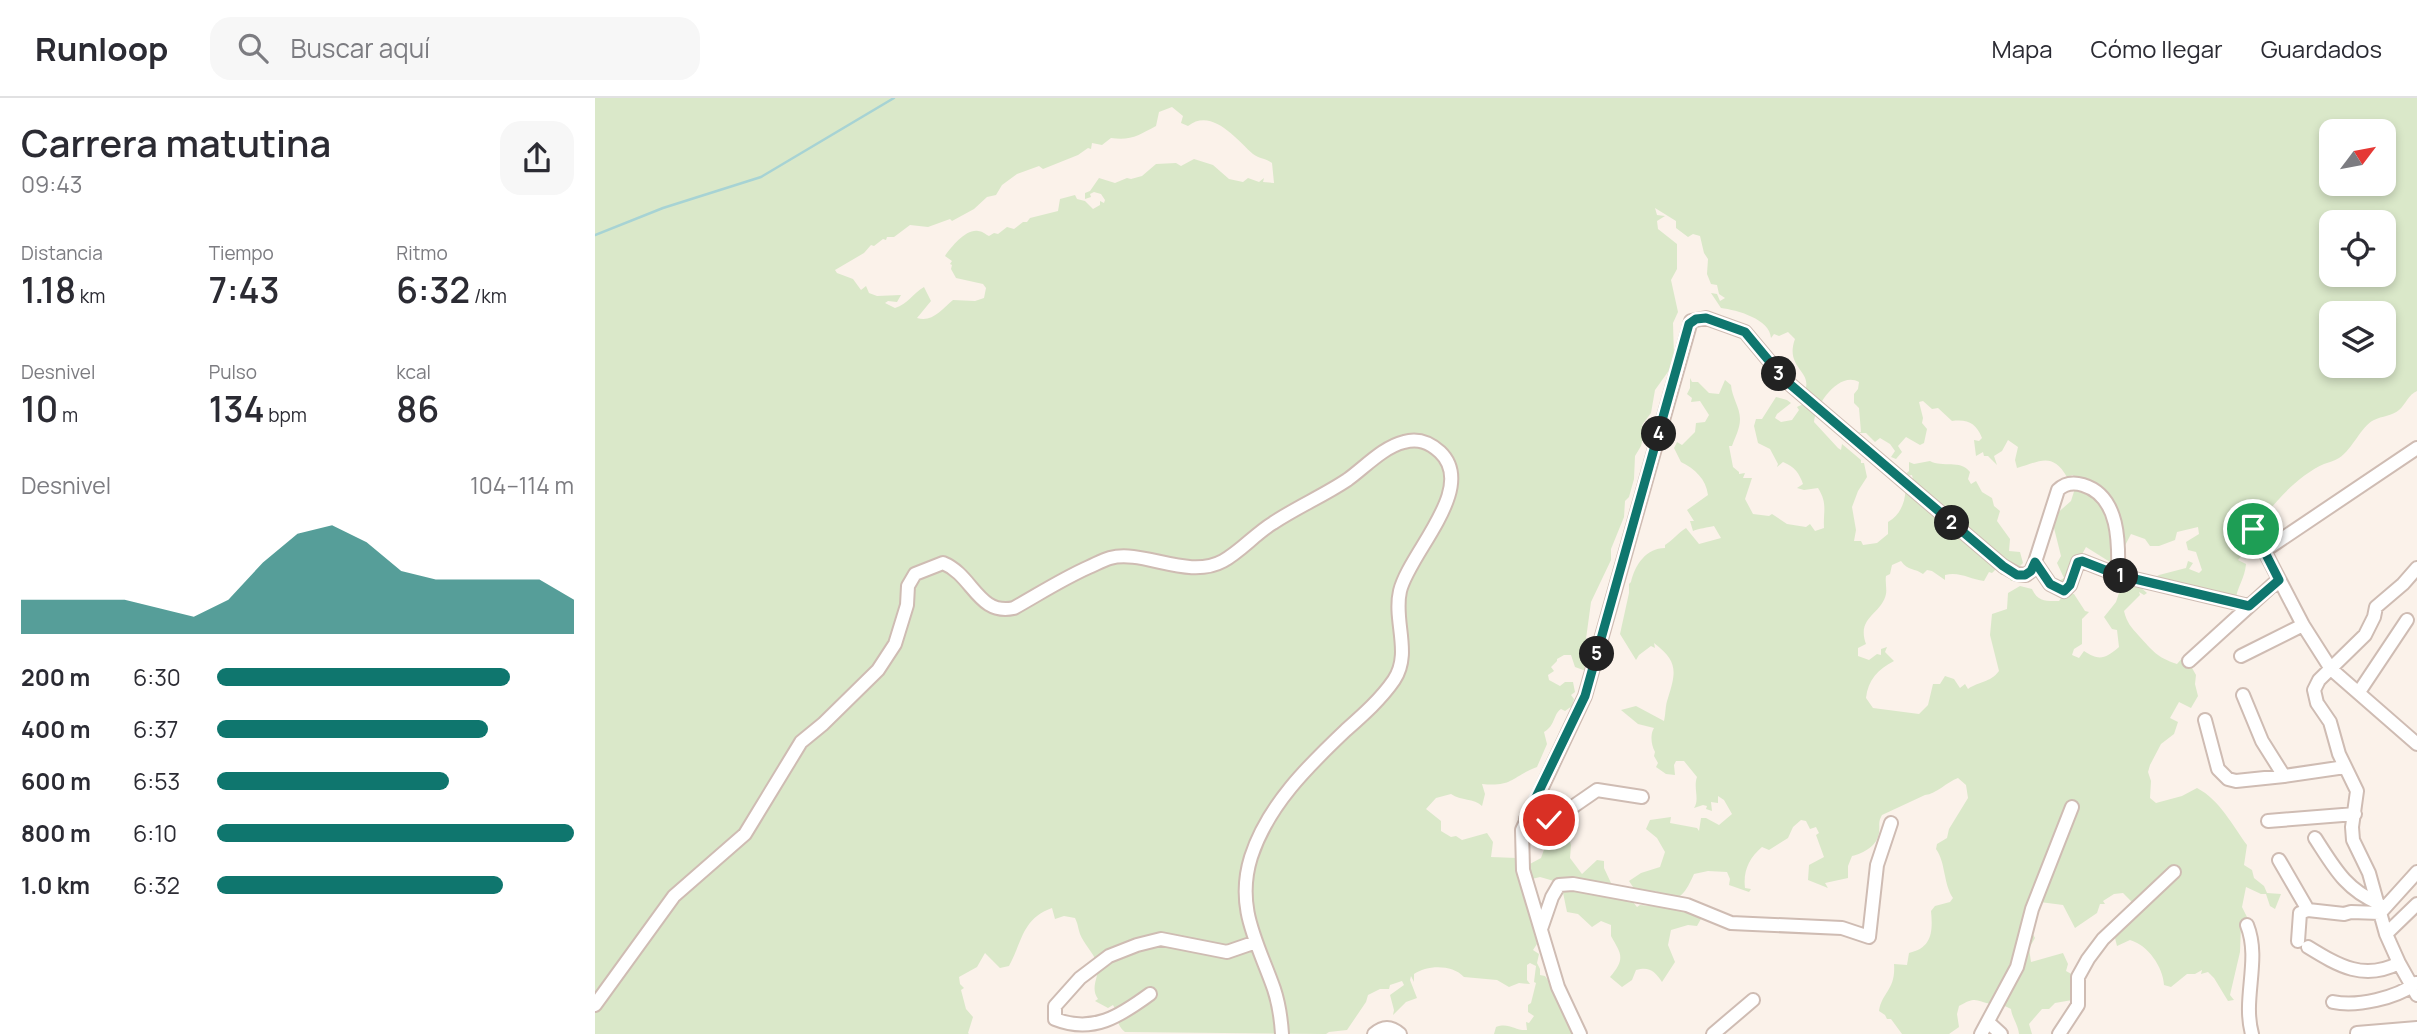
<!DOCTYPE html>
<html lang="es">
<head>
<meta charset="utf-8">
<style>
  :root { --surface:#fff; --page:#f7f7f7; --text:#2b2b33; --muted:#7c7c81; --line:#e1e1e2; --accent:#0f766e }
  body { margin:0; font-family:Manrope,sans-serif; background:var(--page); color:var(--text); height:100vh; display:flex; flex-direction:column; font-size:26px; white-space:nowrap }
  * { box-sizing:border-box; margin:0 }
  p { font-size:23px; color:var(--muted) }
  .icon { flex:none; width:38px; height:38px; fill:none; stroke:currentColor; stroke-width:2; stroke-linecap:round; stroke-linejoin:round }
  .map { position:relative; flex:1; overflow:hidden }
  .drawer { display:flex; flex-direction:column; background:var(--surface); width:595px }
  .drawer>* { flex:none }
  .needle { width:46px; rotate:58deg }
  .tools { position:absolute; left:1724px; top:21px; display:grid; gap:14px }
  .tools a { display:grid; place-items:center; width:77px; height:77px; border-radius:14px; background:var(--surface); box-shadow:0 4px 10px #0003; font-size:35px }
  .pin { position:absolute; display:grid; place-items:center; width:60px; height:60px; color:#fff; margin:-30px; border:4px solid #fff; border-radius:50%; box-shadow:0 2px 7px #0007 }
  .km { position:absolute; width:35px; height:35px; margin:-18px; border-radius:50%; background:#222; color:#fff; font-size:19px; line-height:35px; text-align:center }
  .round { display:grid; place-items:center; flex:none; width:74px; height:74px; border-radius:21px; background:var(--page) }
  .head { display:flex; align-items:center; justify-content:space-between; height:119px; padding:0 21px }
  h1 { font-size:38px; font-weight:600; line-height:52px }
  .stats { display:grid; grid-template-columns:repeat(3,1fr); gap:10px; height:119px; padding:7px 21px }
  .stats div { display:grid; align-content:center }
  .stats b { font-size:35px; font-weight:600 }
  .stats small { font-size:19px; font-weight:400 }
  .stats p { font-size:19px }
  .chart { height:196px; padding:14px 21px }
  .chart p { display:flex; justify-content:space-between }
  .chart svg { width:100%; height:126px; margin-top:7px; fill:var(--accent); opacity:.7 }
  ul { padding:0 21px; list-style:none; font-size:23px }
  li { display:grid; grid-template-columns:112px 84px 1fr; align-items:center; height:52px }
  li i { height:18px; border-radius:9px; background:var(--accent) }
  header { display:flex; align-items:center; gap:42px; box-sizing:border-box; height:98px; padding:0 35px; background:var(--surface); border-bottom:2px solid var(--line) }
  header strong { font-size:33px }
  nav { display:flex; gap:38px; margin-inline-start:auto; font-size:24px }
  .search { width:490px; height:63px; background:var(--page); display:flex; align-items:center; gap:18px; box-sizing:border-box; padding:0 24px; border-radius:21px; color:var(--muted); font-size:26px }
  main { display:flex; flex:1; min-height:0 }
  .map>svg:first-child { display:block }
  .green { fill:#dae8c9; fill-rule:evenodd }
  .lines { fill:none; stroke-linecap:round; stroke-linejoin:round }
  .stream { stroke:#a7d3d4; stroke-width:2.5 }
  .minor-casing { stroke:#cfbcb3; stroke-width:16 }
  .minor { stroke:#fff; stroke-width:12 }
  .route-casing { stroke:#fff; stroke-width:14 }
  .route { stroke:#0f766e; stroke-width:9 }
</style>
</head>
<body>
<header>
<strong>Runloop</strong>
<div class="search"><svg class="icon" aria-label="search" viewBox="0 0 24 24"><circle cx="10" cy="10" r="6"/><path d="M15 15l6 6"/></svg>Buscar aquí</div>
<nav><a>Mapa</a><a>Cómo llegar</a><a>Guardados</a></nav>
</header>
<main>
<section class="drawer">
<div class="head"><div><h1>Carrera matutina</h1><p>09:43</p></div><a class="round"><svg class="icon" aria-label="share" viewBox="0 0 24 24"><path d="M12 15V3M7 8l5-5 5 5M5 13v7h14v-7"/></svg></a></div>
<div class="stats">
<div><p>Distancia</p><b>1.18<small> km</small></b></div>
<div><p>Tiempo</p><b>7:43</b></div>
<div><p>Ritmo</p><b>6:32<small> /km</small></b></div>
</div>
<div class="stats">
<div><p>Desnivel</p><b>10<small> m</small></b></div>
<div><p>Pulso</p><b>134<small> bpm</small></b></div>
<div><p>kcal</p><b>86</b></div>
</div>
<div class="chart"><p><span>Desnivel</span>104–114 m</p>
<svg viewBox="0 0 160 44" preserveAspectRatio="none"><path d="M0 44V32L10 32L20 32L30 32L40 35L50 38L60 32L70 19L80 9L90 6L100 12L110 22L120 25L130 25L140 25L150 25L160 32V44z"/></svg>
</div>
<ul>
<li><b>200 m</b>6:30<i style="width:82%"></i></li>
<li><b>400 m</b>6:37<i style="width:76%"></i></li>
<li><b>600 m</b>6:53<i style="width:65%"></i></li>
<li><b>800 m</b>6:10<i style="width:100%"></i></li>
<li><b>1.0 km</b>6:32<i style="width:80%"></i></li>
</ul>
</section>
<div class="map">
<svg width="1822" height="936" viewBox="0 0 1822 936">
  <rect width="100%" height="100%" fill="#fbf2ea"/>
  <path class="green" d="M0 0H1822V293C1813 297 1811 306 1804 312 1797 318 1787 318 1779 322 1766 328 1758 351 1744 360 1739 363 1734 364 1729 366 1708 375 1686 397 1672 415H1651L1644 419 1639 444 1645 454 1649 455 1643 462 1651 466C1650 480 1642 489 1640 504L1559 480 1564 477 1591 470 1593 463 1598 465 1594 471 1604 475 1607 472 1601 454 1593 452 1591 444 1604 436 1603 429 1582 434 1580 442 1564 448H1555L1550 441 1536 436 1522 463 1515 464 1491 449 1473 482 1461 490 1462 484 1469 480 1462 465 1466 458 1457 422 1459 418 1476 403 1482 384 1478 377 1472 379C1457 353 1444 364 1422 370L1420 362 1423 349 1413 342 1407 353 1399 358 1402 367 1393 358H1389L1388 354 1381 358 1379 342 1384 343 1387 340C1381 325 1373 321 1357 323L1343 310 1337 311 1328 303 1324 304 1328 320 1327 325 1332 331 1329 345 1325 347 1311 339 1303 348 1307 354 1301 361 1296 359 1300 353 1295 346 1285 340 1280 344 1271 335H1263L1266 334 1264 310 1259 305V296L1263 291 1264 284C1244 273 1221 306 1219 324L1243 350 1246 352 1247 346 1266 362V365H1269L1272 379 1263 393 1257 409 1261 432 1259 443H1266L1268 447 1282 445 1293 436V424C1306 417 1312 401 1310 387L1318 382 1317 377 1307 379 1314 373V364L1319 366 1335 363C1348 370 1365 361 1375 374L1373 381 1376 386 1381 383 1387 394 1397 400 1399 408 1405 413 1402 423 1415 441 1414 453 1425 454 1428 465 1422 471 1421 482 1416 483 1413 476 1406 477 1402 470 1397 475 1394 474 1389 483C1375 481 1364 473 1350 477V482L1337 473 1332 472 1328 476C1320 470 1313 473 1306 463L1297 467 1295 476 1291 478C1290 484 1292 490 1291 496 1287 516 1261 519 1271 546L1263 550V558L1274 562 1282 556 1286 557V551L1292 549 1290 554 1299 563C1283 571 1273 582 1271 600L1278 610 1324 616 1333 607 1338 586H1345L1350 578 1359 581 1365 590 1370 586 1373 591C1384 583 1395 585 1404 573L1395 537 1397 516 1412 511 1413 495 1425 488 1437 491C1443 504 1451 503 1464 503L1470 495 1479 496 1490 513 1494 514 1487 521V546L1479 551 1477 557 1484 560 1489 553C1504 563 1510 561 1524 549L1522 532 1517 531 1509 519 1521 504 1526 489 1535 480 1552 495 1549 497 1544 494 1545 497 1529 513C1532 525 1536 529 1544 538 1558 553 1561 559 1582 566L1589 558 1590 568 1597 565 1599 559 1605 562 1597 570 1601 577 1600 586 1603 598 1596 610 1584 604 1575 620 1583 624 1579 636 1566 646 1555 667 1553 674 1556 683 1555 700 1561 705 1587 698 1602 690C1625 702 1637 727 1652 747L1649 767 1657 772 1659 780 1669 788 1672 795 1686 796 1680 811 1675 808 1671 796H1666L1651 789 1647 809 1652 819 1646 828 1645 854 1635 897 1639 902 1633 903 1619 880 1613 874 1606 876 1607 872 1600 876H1592L1576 889 1569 887C1568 869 1553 847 1535 842L1522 848 1520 840 1521 834 1538 805 1528 795 1519 796 1508 803 1510 806H1505L1502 815 1480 830 1468 807 1445 804 1434 829 1440 840 1434 850 1436 864 1468 855 1473 866 1471 873 1480 878 1483 901 1460 905 1454 911H1447L1434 926 1437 936H1424C1423 926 1417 920 1416 911 1409 907 1406 907 1398 906 1380 904 1383 897 1364 908L1362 916 1364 929 1354 936H1307L1296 921H1292L1290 917 1284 913C1287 894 1301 892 1299 866L1312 867 1314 855C1337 850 1338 834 1336 813L1340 808 1355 804 1358 800C1348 785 1351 765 1341 751L1342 746 1352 740 1354 731 1373 700 1371 687 1363 680C1352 684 1341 696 1330 697L1287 717C1283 724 1285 726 1284 735 1282 748 1269 755 1257 758L1253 768V780L1230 785 1233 790 1213 782 1214 767 1229 759 1221 737 1224 735 1221 729 1215 731 1211 723 1206 722 1198 729 1193 740 1174 752 1167 749C1154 760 1148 773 1150 790L1156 791 1154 794 1134 787 1135 781 1132 774 1113 773 1099 776C1090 796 1085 804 1062 802L1064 795 1060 793 1051 797 1037 794 1038 789 1034 783 1046 775 1065 769 1070 754 1062 740 1051 731 1055 722 1076 719 1075 725 1102 730 1104 733 1106 720H1111L1124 727 1137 716 1129 702 1123 698V705L1116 704 1117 713 1111 711 1112 708 1108 707 1099 710C1105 701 1098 690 1102 679L1089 663H1081L1079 667 1080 677 1071 676 1061 669 1063 665 1059 658 1060 654C1056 647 1055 636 1059 630L1043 626 1026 612 1041 608 1069 623C1071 615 1070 608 1073 600 1082 572 1082 563 1059 545L1060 550 1056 548 1044 557 1041 562 1025 536 1034 495V486L1036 484C1040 467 1051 450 1070 450V447C1078 442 1083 435 1091 430L1104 446 1126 440 1119 428C1114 429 1102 431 1098 433L1095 423H1099L1092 412 1113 397C1111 381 1100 371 1086 364L1079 350 1082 344 1087 347 1100 334 1101 325 1110 324 1114 317 1105 303 1096 304 1097 300 1092 296 1095 290V280L1097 284H1103L1114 295 1124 296 1130 282 1136 287C1137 300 1145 309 1145 321 1145 331 1140 339 1137 348H1134L1138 369 1144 374V376L1150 375 1148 380H1157L1150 401 1158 416 1174 418 1177 416 1192 426 1211 429 1215 426 1220 433 1229 430C1228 413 1233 406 1223 390L1209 392 1202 390 1208 386C1204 375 1200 369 1188 364L1182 369 1183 366 1175 351 1163 345 1159 328 1161 321H1167L1181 299 1192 302 1196 305 1182 316 1180 320 1186 324 1197 322 1204 312 1202 309 1212 304 1209 295C1220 273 1189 271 1200 241L1193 234 1184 238 1179 236 1176 240C1175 221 1142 212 1126 210L1116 195 1122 196 1125 203 1130 200 1124 196 1122 187 1116 186 1112 176 1113 161 1109 155 1105 138 1098 136 1093 139 1081 130V123L1060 110 1062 117 1070 118 1062 123 1063 131 1082 146V171L1076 182 1083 214 1078 225 1079 259 1075 271 1060 292 1056 315 1047 327 1050 331 1046 348 1040 358 1039 381 1034 399 1030 403 1029 419 1016 451V462L996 504 988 563 991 573 980 569 976 557H969L962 561V563L956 569 959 573 953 577 954 582 965 588 970 584H978L980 594 976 597 979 601 977 608 970 613 966 611C958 616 961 627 949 634L952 646 942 669C916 679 918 689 887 686L890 696 887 708C879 700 866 703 856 696L841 700 831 711 846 723V733L856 739 861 738 867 742 892 735 898 744 896 759 922 760 933 767 946 760 951 746 970 736 973 737 976 747 975 760 987 776 1002 762 1009 763V770L1016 785 1009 789 1034 799 1042 809 1045 807 1066 809 1085 804 1107 819 1102 828 1093 827 1076 832 1073 847 1080 864 1067 884C1060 873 1054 868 1041 872L1037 882 1027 889 1015 879C1031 860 1026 856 1016 838V827L1006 823 997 829 983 816 972 814 966 785 945 779 937 781 934 815 942 846 938 852 944 856 942 865 945 871V877L950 878 966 900 981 936H899L901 929C914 924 920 933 932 932L931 924 934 925 939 918 933 914V907L936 905 941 885 939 884 941 868 935 865 932 867V882L935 886 924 885 914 889 902 882 869 879C857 866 832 867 819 876V884L816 878 815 882 822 900 811 904 798 917 799 912 795 897 809 887 807 883 795 887 794 891H785L773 897 771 904 752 932 734 934 731 936 530 934C519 925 525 917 518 907L513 910 500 903 503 901C494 888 506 878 502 865 498 854 489 846 485 836 483 830 483 826 480 820L469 818 460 821 457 810C427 821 428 842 414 868L405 870 390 855 382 869 364 879 365 886 369 890 366 892 371 911 378 919 373 935 374 936H0ZM577 9 588 18 586 25 593 28C617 9 642 42 658 56 664 61 671 60 677 65L679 85 668 84 669 80 664 84 653 80 648 84 634 81 618 67 599 61 586 68 581 65 561 66 547 78 536 81 532 80 520 85 504 80 495 93 490 95V101L496 99 495 96 499 94 506 96 510 102 509 105 505 103V107L498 111 490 103 482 101 480 97 465 101 463 113 435 120 432 124H428L419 131 412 129 403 136 399 135 394 138C390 136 387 133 383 133 371 131 357 148 350 158L357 163 355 166 357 167 356 171 361 180 388 186 391 190 389 200 380 203 358 202C347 211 337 225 322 220L336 203 329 189C317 196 313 206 300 210L290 205 293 203 302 204 306 197 282 198 274 195 271 188 266 192 258 181 242 175 240 172 269 155 276 147 279 148 288 141 291 142 292 139H299L315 127 333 129 355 121 357 123 379 111 392 99 401 97 407 87 422 76 444 68 448 71 483 57 493 50 496 51 497 45 507 47 516 40C536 43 544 37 561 28L564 14ZM1736 33H1788V86H1736ZM1736 124H1788V177H1736ZM1736 215H1788V268H1736Z"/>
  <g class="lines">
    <path class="stream" d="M0 137 68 110 166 79 299 0"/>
    <defs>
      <path id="minor" d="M1658 431 1708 527 1736 571 1822 646
        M1669 453 1822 350
        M1440 464 1455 486 1469 493 1475 487 1483 464 1487 463 1523 477 1654 508
        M1822 470 1808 486 1781 509 1779 519 1770 537 1724 582 1719 592 1722 605 1735 624 1744 656 1762 693 1757 729 1758 742 1774 775 1791 836 1804 865 1822 897
        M1646 558 1708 527
        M1594 563 1683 482
        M1764 594 1812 522
        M1648 597 1667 643 1689 678
        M1610 622 1623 671 1633 681 1641 683 1689 678 1750 669
        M931 721H960L1002 692 1047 699
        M1673 723 1760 716
        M1720 740C1739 769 1750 791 1783 805
        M1684 762 1713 812 1749 816 1756 814 1785 815 1822 774
        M1652 827C1666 862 1647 900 1657 936
        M946 831 957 799 964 787 978 786 1092 807 1136 825 1247 830 1274 839 1282 767 1296 725
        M1791 836 1822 806
        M1703 843 1705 815 1713 812
        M1713 849C1744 868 1769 883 1804 865
        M555 896C525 918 498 936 460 921V908L485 880 514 858 542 847 566 841 632 854 661 844
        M1738 904C1762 909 1802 900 1821 885
        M0 907 79 798 150 736 206 644 228 626 283 572 300 546 312 507 313 488 320 476 348 465C378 477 383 518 419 510 444 496 467 481 494 469 501 466 508 462 515 460 548 451 593 482 628 463 646 453 660 436 678 425 702 409 728 398 752 382 769 370 788 349 809 344 823 340 834 344 845 354 883 390 814 455 805 493 798 523 817 555 799 582 786 601 768 617 751 632 713 668 673 707 656 759 640 810 663 845 679 891 684 906 686 921 687 936
        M1394 925 1406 936
        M1762 935 1822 930
        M779 936C788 928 796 928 805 936
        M985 936 963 889 928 772 927 732 990 598 1096 223 1111 220 1150 234 1190 282 1408 468 1422 476 1431 477 1436 473 1440 464 1463 392C1470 385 1478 384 1488 387 1525 398 1524 446 1523 477
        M1118 936 1158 902
        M1386 936 1422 869 1437 811 1477 709
        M1464 936 1483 907V879L1493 861 1508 841 1579 774"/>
    </defs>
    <use href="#minor" class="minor-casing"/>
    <use href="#minor" class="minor"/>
  </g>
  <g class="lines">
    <defs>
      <path id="route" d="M954 722 931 720 990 598 1094 226 1101 221 1111 220 1150 234 1190 282 1408 468 1422 477H1430L1436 473 1440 464 1455 486 1469 493 1475 487 1483 464 1487 463 1523 477 1654 508 1684 482 1658 431"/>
    </defs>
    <use href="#route" class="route-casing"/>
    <use href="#route" class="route"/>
  </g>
</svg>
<div class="tools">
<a><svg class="needle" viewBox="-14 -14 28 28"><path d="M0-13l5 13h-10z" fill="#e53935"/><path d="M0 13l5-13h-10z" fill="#7c7c81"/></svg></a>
<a><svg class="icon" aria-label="locate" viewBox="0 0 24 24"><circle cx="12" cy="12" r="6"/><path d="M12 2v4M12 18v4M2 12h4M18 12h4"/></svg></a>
<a><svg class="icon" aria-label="layers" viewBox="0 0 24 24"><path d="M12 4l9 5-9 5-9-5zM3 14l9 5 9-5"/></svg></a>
</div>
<div class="pin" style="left:1658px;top:431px;background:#1e9e55"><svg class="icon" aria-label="arrive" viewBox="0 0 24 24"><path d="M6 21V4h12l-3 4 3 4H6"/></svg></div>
<div class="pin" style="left:954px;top:722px;background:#d93025"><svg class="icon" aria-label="check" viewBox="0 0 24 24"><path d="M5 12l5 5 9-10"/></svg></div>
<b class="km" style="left:1526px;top:478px">1</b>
<b class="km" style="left:1357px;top:425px">2</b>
<b class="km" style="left:1184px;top:276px">3</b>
<b class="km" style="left:1064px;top:336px">4</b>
<b class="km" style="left:1002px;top:556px">5</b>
</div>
</main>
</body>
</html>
